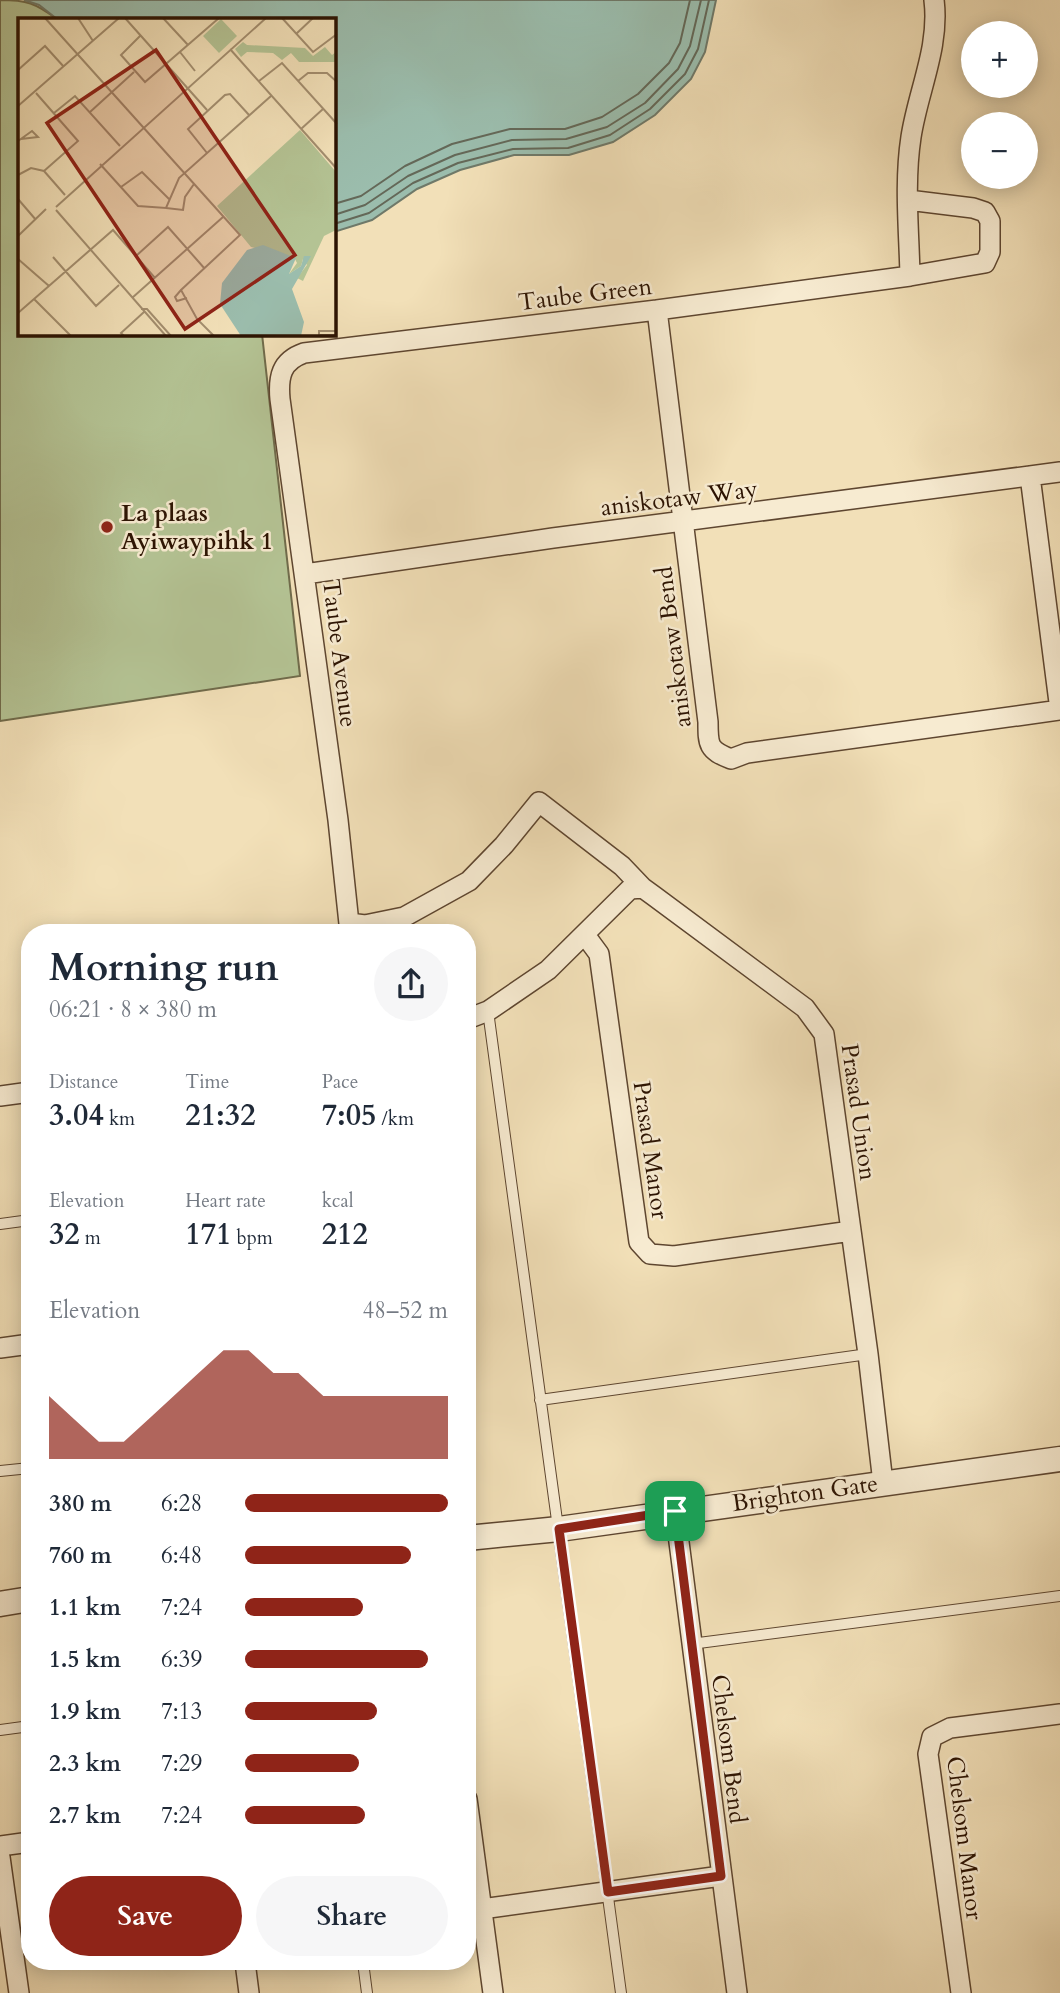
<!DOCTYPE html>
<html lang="en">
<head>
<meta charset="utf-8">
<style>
  :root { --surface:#fff; --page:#f6f6f7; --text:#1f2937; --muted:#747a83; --accent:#8f2418 }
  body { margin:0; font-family:Cardo,serif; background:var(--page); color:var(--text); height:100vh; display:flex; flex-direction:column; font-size:26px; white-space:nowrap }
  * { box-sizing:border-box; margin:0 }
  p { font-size:23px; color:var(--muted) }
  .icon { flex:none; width:38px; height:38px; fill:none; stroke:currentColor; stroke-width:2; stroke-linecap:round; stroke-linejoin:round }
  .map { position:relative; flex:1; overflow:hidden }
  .sheet { position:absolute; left:21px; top:924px; width:455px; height:1046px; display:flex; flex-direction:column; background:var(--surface); border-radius:28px; box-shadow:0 4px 18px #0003 }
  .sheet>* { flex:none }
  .tools { position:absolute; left:961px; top:21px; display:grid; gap:14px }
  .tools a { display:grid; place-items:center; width:77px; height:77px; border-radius:50%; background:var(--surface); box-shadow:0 4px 18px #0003; font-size:35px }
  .pin { position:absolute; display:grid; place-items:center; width:60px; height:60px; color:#fff; margin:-30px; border-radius:14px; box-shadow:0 4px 10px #0006 }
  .round { display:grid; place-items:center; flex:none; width:74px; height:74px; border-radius:37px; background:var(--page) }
  .overview { display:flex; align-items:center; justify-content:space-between; height:119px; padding:0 28px }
  h1 { font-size:38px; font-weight:700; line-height:52px }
  .figures { display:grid; grid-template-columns:repeat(3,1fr); gap:10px; height:119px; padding:7px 28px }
  .figures div { display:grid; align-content:center }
  .figures b { font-size:30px; font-weight:700 }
  .figures small { font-size:19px; font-weight:400 }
  .figures p { font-size:19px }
  .chart { height:196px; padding:14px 28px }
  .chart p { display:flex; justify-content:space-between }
  .chart svg { width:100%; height:126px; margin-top:7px; fill:var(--accent); opacity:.7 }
  .button { display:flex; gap:14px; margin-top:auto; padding:14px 28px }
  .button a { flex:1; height:80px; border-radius:42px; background:var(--accent); color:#fff; font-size:28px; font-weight:700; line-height:80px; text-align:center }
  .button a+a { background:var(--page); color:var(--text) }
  ul { padding:0 28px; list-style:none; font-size:23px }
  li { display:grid; grid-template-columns:112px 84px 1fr; align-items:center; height:52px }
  li i { height:18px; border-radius:9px; background:var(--accent) }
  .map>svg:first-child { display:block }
  .green { fill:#b4c394; stroke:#706b4b; stroke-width:2 }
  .water { fill:#9bbdad; stroke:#6f7969; stroke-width:2 }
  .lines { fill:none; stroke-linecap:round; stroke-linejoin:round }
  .shore { stroke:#646858; stroke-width:2 }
  .service-casing { stroke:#5e4630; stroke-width:12 }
  .minor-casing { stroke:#5e4630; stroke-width:22 }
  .tertiary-casing { stroke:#5e4630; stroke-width:27 }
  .service { stroke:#f7ebd1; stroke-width:10 }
  .minor { stroke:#f7ebd1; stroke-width:19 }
  .tertiary { stroke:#f7ebd1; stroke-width:24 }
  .route-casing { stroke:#fff; stroke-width:14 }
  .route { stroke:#8f2418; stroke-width:9 }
  .poi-dot { fill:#8f2418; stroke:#f7ebd1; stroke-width:2.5 }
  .labels { text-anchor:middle; stroke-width:5; stroke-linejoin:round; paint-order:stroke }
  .street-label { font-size:24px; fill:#2c1302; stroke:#f7ebd1 }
  .poi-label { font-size:24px; font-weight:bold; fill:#2c1302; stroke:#f7ebd1; text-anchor:start }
  .inset-road { fill:none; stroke:#a38e6f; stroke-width:2 }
  .view { fill:#8f2418; fill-opacity:0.15; stroke:#8f2418; stroke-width:3.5 }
  .inset-edge { fill:none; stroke:#2c1302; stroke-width:3.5 }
</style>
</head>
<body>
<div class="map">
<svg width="1060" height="1993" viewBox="0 0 1060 1993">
  <rect width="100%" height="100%" fill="#f2e0b8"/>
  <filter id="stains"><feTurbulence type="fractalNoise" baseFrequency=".00286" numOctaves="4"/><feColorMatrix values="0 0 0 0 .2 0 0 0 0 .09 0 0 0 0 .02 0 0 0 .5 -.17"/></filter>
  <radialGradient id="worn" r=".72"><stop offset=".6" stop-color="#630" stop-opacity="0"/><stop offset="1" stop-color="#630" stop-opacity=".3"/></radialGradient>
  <path class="green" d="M0 0C27 0 35 3 57 19H19V334H262L300 676 0 721Z"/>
  <path class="water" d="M24 0H716L705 52 691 79 655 115 613 142 569 155H514L460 170 417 189 372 220 334 232V19H57L39 5Z"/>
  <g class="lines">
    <path class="shore" d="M334 204 361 196 405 166 452 144 510 129H565L602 117 638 94 669 63 680 43 690 0
      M334 215 365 205 408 176 455 155 512 140 566 139 607 127 645 103 678 69 690 46 701 0
      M334 224 369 213 413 183 458 163 513 149 568 148 610 135 650 109 685 74 698 49 709 0"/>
    <defs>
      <path id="service" d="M488 1011 621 1993
        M0 1224 30 1220
        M540 1400 868 1354
        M0 1471 30 1468
        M691 1644 1060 1596
        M0 1730 30 1726
        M363 1962 367 1993"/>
      <path id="minor" d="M908 200 973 208 985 212 990 221V252L985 263 910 276
        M657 310 708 722C708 745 708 750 731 759L747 753 1060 710
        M1030 476 1060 710
        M305 574 553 538 1060 472
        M349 923 365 925 404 917 469 881 504 845 539 802 622 866 643 888
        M350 933 338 820 280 399C278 377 281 361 304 353L657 310 910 276C909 230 904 183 911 137 918 91 940 47 934 0
        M585 935 599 954 639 1242 650 1254 674 1256 851 1231
        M467 1019 488 1011 548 970 630 889 643 888 654 896 805 1008 824 1034 868 1354 883 1483
        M0 1096 30 1092
        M0 1348 30 1344
        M675 1511 737 1993
        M467 1799 493 1993
        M0 1846 30 1842
        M0 1857 19 1993
        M467 1911 721 1876
        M245 1962 249 1993
        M961 1993 928 1754 932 1737 950 1728 1060 1714"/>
      <path id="tertiary" d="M467 1538 559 1529 1060 1459
        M0 1604 30 1599"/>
    </defs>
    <use href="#service" class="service-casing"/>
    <use href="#minor" class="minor-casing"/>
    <use href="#tertiary" class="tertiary-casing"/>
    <use href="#service" class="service"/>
    <use href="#minor" class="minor"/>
    <use href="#tertiary" class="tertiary"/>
  </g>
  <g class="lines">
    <defs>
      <path id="route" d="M675 1511 721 1876 608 1892 559 1529Z"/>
    </defs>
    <use href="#route" class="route-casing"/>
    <use href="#route" class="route"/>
  </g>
  <circle class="poi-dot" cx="107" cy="527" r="7"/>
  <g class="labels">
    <g class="street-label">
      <text transform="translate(585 294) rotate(-7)" y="8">Taube Green</text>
      <text transform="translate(679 498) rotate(-7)" y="8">aniskotaw Way</text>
      <text transform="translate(673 647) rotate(-97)" y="8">aniskotaw Bend</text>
      <text transform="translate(340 653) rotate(83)" y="8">Taube Avenue</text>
      <text transform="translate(859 1112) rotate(82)" y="8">Prasad Union</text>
      <text transform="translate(651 1150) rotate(82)" y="8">Prasad Manor</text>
      <text transform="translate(805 1493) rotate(-8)" y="8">Brighton Gate</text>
      <text transform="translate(729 1749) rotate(83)" y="8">Chelsom Bend</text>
      <text transform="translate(965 1838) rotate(83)" y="8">Chelsom Manor</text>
    </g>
    <g class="poi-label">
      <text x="121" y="521">La plaas<tspan x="121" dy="28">Ayiwaypihk 1</tspan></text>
    </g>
  </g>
  <g transform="translate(18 18)">
    <rect width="318" height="318" fill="#f2e0b8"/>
    <path d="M203 1 219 18 201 35 185 18ZM225 24 229 27 287 30 295 38 307 29 314 37 318 34V44H281L273 35 264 42 255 35 229 34 223 39 217 31ZM282 112 318 154V212L306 218 285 263 279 260 289 247 285 241 283 248 271 256 279 245 276 239 233 229 199 188Z" fill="#b4c394"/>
    <path d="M245 227 278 240 271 256 283 248 286 238H293L274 271 286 304 283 318H223L202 286 204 265 229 232Z" fill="#9bbdad"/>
    <path class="inset-road" d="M27 0 222 217 163 272 179 301 196 318M60 0 75 23M107 0 189 92M145 0 170 27M264 0 295 34 319 16M278 16 295 0M122 18 103 37 127 64 201 0M212 31 319 151M162 34 177 53M0 52 27 28 46 49M241 63 264 45 319 106M280 63 290 55H309L319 64M18 75 60 123 26 153M0 88 101 0M72 94 116 54M36 95 57 78 102 128M283 111 305 91M0 123 14 113 20 119 3 121M189 135 170 111 207 77 212 76 231 97M82 146 120 188 148 190 161 160 253 78M0 157 13 150 26 153 47 177M103 169 124 154 151 181M0 181 18 202M38 189 248 0M148 190 165 192 167 179 176 166M38 192 148 318M0 218 28 191M118 238 150 209 187 251M35 239 78 288 101 267M0 241 31 268M163 272 157 279 159 283 169 280M114 280 205 199M16 281 53 318M123 291H129L153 318M0 295 95 212 137 260M319 313H301V317H319M106 318 103 315 126 294"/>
    <path class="view" d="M138 32 277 237 167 311 29 105Z"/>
    <rect width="318" height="318" class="inset-edge"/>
  </g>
  <rect width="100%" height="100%" filter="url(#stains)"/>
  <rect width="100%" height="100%" fill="url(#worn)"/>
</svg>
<div class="tools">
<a>+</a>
<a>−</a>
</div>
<div class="pin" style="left:675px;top:1511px;background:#1e9e55"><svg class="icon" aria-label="arrive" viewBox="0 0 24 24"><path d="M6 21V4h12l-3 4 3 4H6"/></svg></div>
<section class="sheet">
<div class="overview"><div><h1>Morning run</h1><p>06:21 · 8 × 380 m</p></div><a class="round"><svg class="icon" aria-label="share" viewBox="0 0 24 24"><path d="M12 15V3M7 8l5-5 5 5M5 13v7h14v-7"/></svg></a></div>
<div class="figures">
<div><p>Distance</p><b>3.04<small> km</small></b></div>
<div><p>Time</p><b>21:32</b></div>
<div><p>Pace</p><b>7:05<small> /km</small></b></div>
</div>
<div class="figures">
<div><p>Elevation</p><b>32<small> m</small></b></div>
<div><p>Heart rate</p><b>171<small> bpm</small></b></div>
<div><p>kcal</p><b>212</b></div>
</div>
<div class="chart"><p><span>Elevation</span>48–52 m</p>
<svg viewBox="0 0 160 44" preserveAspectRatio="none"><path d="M0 44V22L10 30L20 38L30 38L40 30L50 22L60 14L70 6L80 6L90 14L100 14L110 22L120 22L130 22L140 22L150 22L160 22V44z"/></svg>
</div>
<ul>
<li><b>380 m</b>6:28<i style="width:100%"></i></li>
<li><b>760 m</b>6:48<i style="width:82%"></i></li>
<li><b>1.1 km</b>7:24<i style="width:58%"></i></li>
<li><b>1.5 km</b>6:39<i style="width:90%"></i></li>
<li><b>1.9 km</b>7:13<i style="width:65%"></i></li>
<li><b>2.3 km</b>7:29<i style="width:56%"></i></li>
<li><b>2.7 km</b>7:24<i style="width:59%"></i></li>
</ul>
<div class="button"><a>Save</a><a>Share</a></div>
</section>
</div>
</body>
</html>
